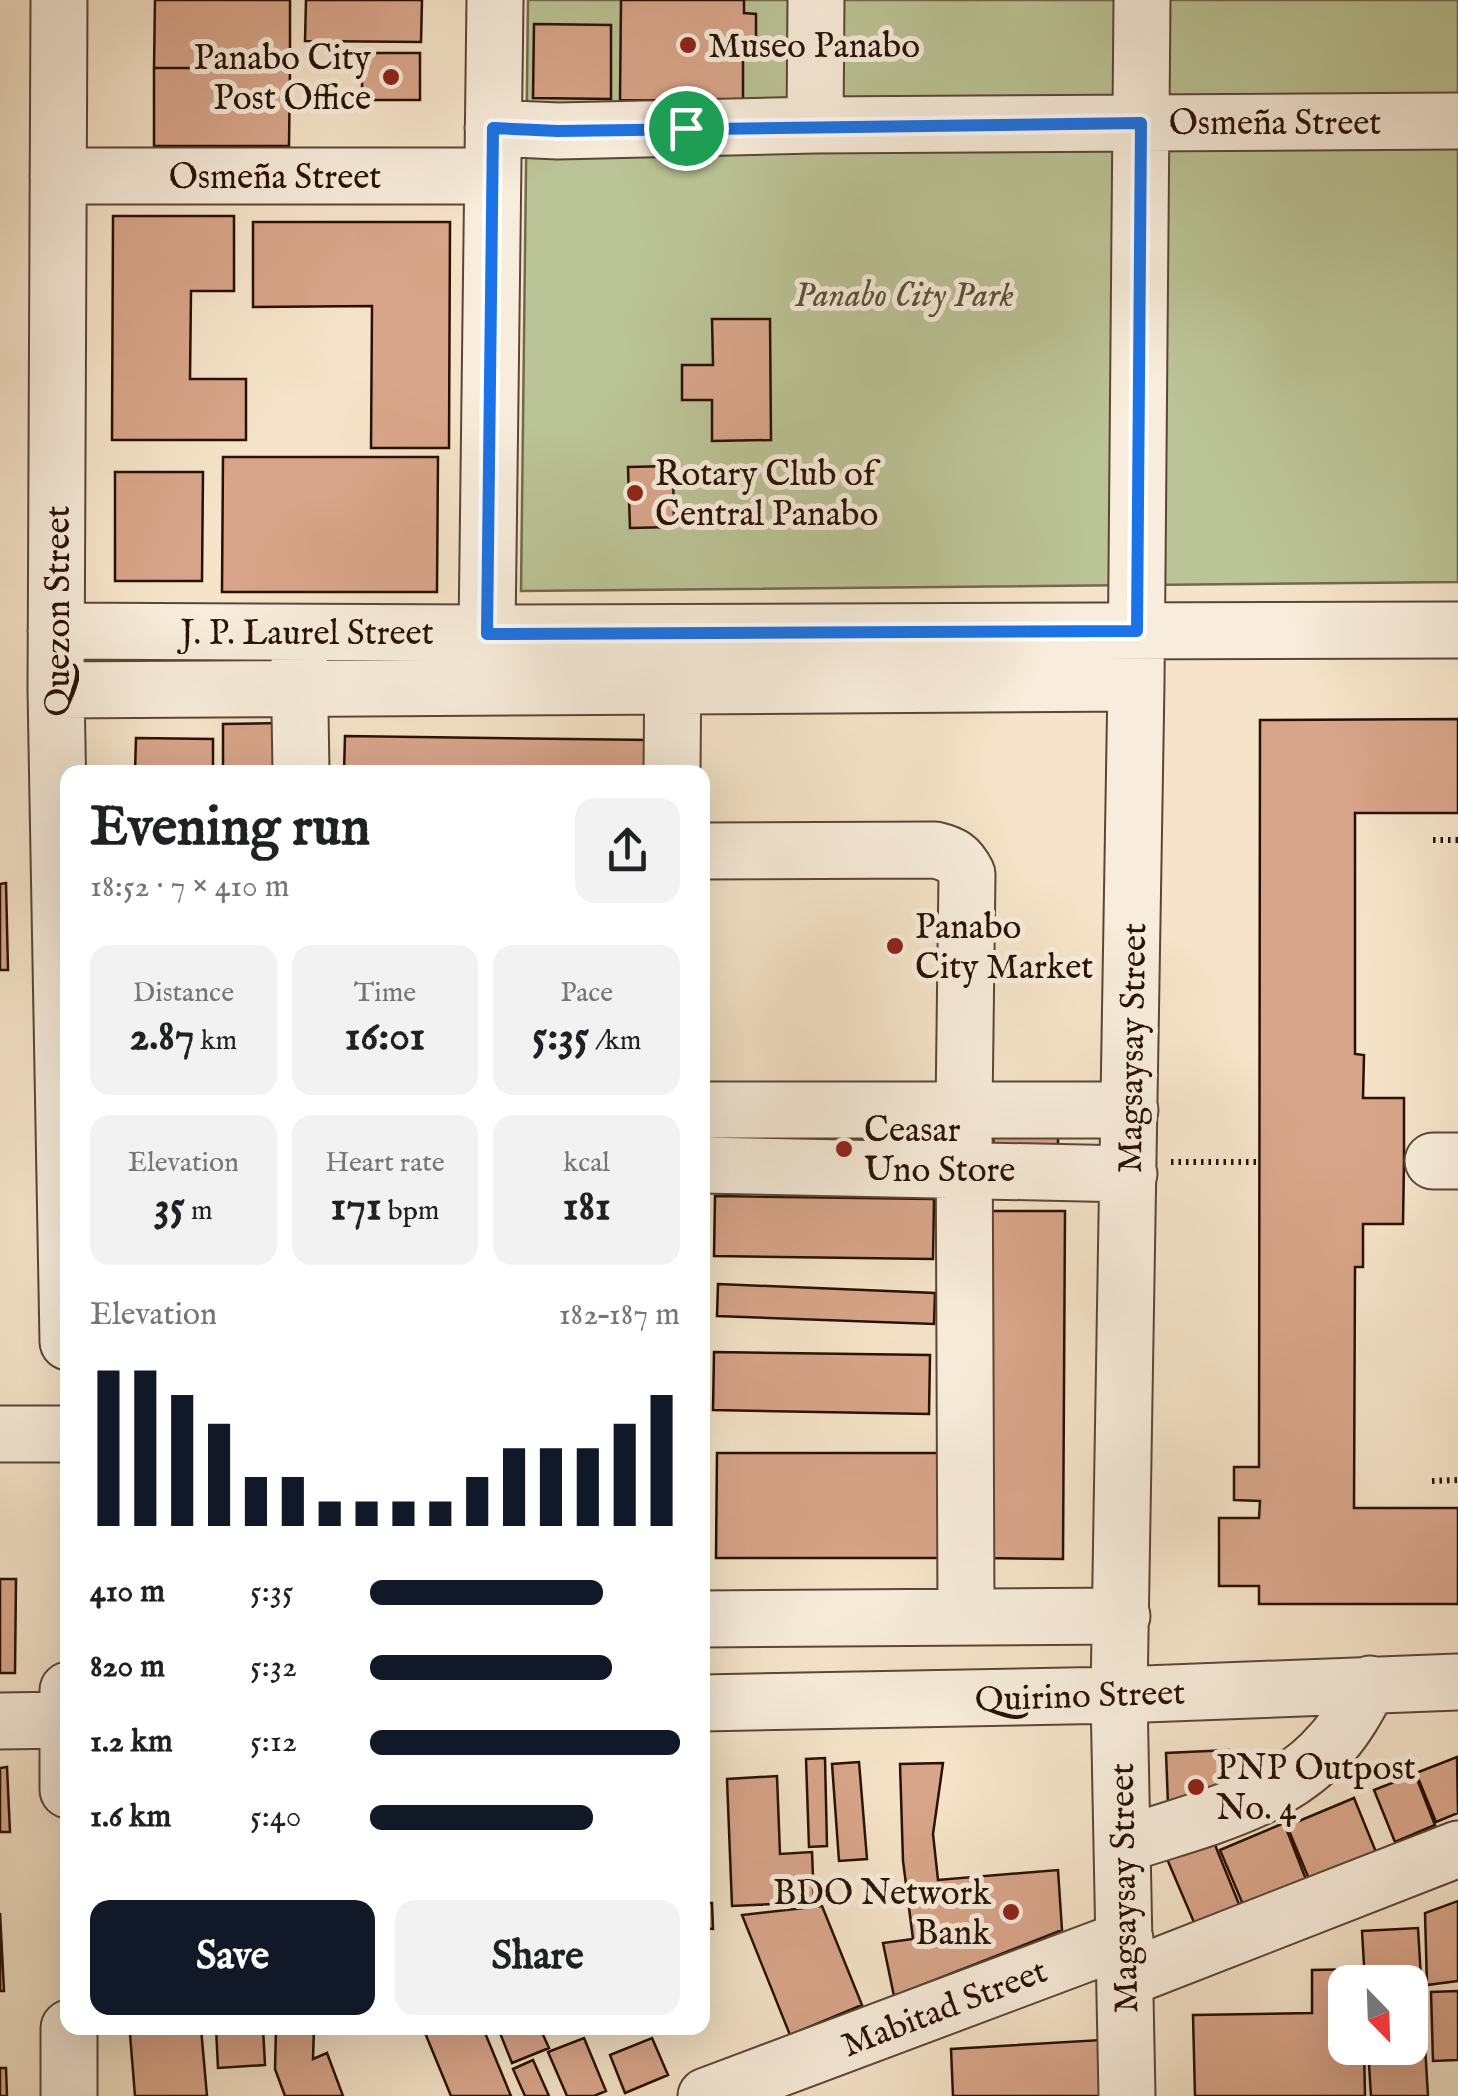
<!DOCTYPE html>
<html lang="en">
<head>
<meta charset="utf-8">
<style>
  :root { --surface:#fff; --page:#f2f2f2; --text:#202124; --muted:#757577; --accent:#111827 }
  body { margin:0; font-family:"IM FELL English",serif; background:var(--page); color:var(--text); height:100vh; display:flex; flex-direction:column; font-size:38px; white-space:nowrap }
  * { box-sizing:border-box; margin:0 }
  p { font-size:32px; color:var(--muted) }
  .icon { flex:none; width:55px; height:55px; fill:none; stroke:currentColor; stroke-width:2; stroke-linecap:round; stroke-linejoin:round }
  .map { position:relative; flex:1; overflow:hidden }
  .side { position:absolute; left:60px; top:765px; width:650px; height:1270px; display:flex; flex-direction:column; background:var(--surface); border-radius:20px; box-shadow:0 10px 40px #0002 }
  .side>* { flex:none }
  .needle { width:65px; rotate:157deg }
  .controls { position:absolute; left:1328px; top:1965px; display:grid; gap:20px }
  .controls a { display:grid; place-items:center; width:100px; height:100px; border-radius:20px; background:var(--surface); box-shadow:0 10px 40px #0002; font-size:50px }
  .pin { position:absolute; display:grid; place-items:center; width:85px; height:85px; color:#fff; margin:-42px; border:5px solid #fff; border-radius:50%; box-shadow:0 2px 10px #0007 }
  .round { display:grid; place-items:center; flex:none; width:105px; height:105px; border-radius:20px; background:var(--page) }
  .summary { display:flex; align-items:center; justify-content:space-between; height:170px; padding:0 30px }
  h1 { font-size:55px; font-weight:700; line-height:75px }
  .metrics { display:grid; grid-template-columns:repeat(3,1fr); gap:15px; height:170px; padding:10px 30px }
  .metrics div { display:grid; align-content:center; border-radius:20px; background:var(--page); text-align:center }
  .metrics b { font-size:42px; font-weight:700 }
  .metrics small { font-size:28px; font-weight:400 }
  .metrics p { font-size:28px }
  .chart { height:280px; padding:20px 30px }
  .chart p { display:flex; justify-content:space-between }
  .chart svg { width:100%; height:180px; margin-top:10px; stroke:var(--accent); stroke-width:6 }
  .button { display:flex; gap:20px; margin-top:auto; padding:20px 30px }
  .button a { flex:1; height:115px; border-radius:20px; background:var(--accent); color:#fff; font-size:40px; font-weight:700; line-height:115px; text-align:center }
  .button a+a { background:var(--page); color:var(--text) }
  ul { padding:0 30px; list-style:none; font-size:32px }
  li { display:grid; grid-template-columns:160px 120px 1fr; align-items:center; height:75px }
  li i { height:25px; border-radius:12px; background:var(--accent) }
  .map>svg:first-child { display:block }
  .green { fill:#bbc496; stroke:#726a4d; stroke-width:2.5 }
  .building { fill:#d9a58a; stroke:#281104; stroke-width:2.5 }
  .lines { fill:none; stroke-linecap:round; stroke-linejoin:round }
  .minor-casing { stroke:#5b4635; stroke-width:59 }
  .path { stroke:#281104; stroke-width:6; stroke-dasharray:2.5 5; stroke-linecap:butt }
  .minor { stroke:#f8eddc; stroke-width:55 }
  .route-casing { stroke:#fff; stroke-width:20 }
  .route { stroke:#1a73e8; stroke-width:12 }
  .poi-dot { fill:#8f2418; stroke:#f8eddc; stroke-width:4 }
  .labels { text-anchor:middle; stroke-width:10; stroke-linejoin:round; paint-order:stroke }
  .poi-label { font-size:35px; fill:#281104; stroke:#f8eddc; text-anchor:start }
  .street-label { font-size:35px; fill:#281104; stroke:#f8eddc }
  .park-label { font-size:35px; font-style:italic; fill:#5b5037; stroke:#f8eddc }
</style>
</head>
<body>
<div class="map">
<svg width="1458" height="2096" viewBox="0 0 1458 2096">
  <rect width="100%" height="100%" fill="#f5e4c9"/>
  <filter id="stains"><feTurbulence type="fractalNoise" baseFrequency=".002" numOctaves="4"/><feColorMatrix values="0 0 0 0 .2 0 0 0 0 .09 0 0 0 0 .02 0 0 0 .5 -.17"/></filter>
  <radialGradient id="worn" r=".72"><stop offset=".6" stop-color="#630" stop-opacity="0"/><stop offset="1" stop-color="#630" stop-opacity=".3"/></radialGradient>
  <path class="green" d="M528 0H1458V582L521 591Z"/>
  <path class="building" d="M155 0H290V68H154Z
    M306 0H422L421 42 305 41Z
    M621 0H744V13L756 14V57H743V101L620 100Z
    M534 24 611 25V99L533 98Z
    M362 53H420V100H362Z
    M154 68H290L289 146H154Z
    M113 216H234V291H191L190 379H246V440H112Z
    M253 222H450L449 448H371L372 306 253 307Z
    M712 319H770L771 440 712 441V400H682V365H713Z
    M223 457H438L437 592H222Z
    M673 466 674 527 630 528 628 467Z
    M115 472H203L202 581H115Z
    M1458 719V813H1355V1054L1364 1055 1363 1098H1404V1161L1403 1224H1363V1267H1355L1354 1508H1458V1604H1259V1586H1219V1518H1259L1260 1501 1234 1500V1467H1259L1260 720Z
    M281 723 282 772H223V724Z
    M345 736 651 740 650 772H344Z
    M136 738 213 739V772H135Z
    M6 883 8 970H0V884Z
    M994 1122 1058 1124V1155L993 1154Z
    M715 1196 934 1199 933 1259 714 1256Z
    M982 1211H1065L1063 1559 980 1558Z
    M718 1284 935 1293 934 1324 717 1316Z
    M714 1352 930 1355 929 1414 713 1410Z
    M717 1453H951V1497H938V1516H952L951 1558H716Z
    M0 1579H16L15 1673H0Z
    M1229 1750 1231 1802 1168 1805 1166 1753Z
    M1457 1757 1458 1813 1436 1822 1416 1773Z
    M825 1758 827 1846 809 1847 806 1759Z
    M859 1762 867 1859 839 1861 832 1764Z
    M943 1763 933 1834 938 1880 1058 1870 1062 1930 894 1996 883 1943 913 1939 903 1861 900 1764Z
    M7 1767 10 1832H0V1768Z
    M1415 1774 1435 1825 1395 1842 1374 1790Z
    M777 1776 780 1854 812 1852 814 1902 732 1906 727 1779Z
    M1354 1798 1376 1852 1309 1879 1287 1826Z
    M1284 1823 1307 1882 1244 1907 1220 1850Z
    M1213 1840 1241 1909 1196 1927 1167 1859Z
    M1458 1901V1981L1427 1985 1425 1913Z
    M702 1903H712L713 1929 702 1928Z
    M822 1906 862 2005 790 2035 742 1915Z
    M0 1913 4 1991H0Z
    M1418 1928 1428 2096H1371L1368 2048H1410V1982H1365L1362 1931Z
    M1363 1969V1982H1345V2048H1364L1365 2096H1195L1193 2015 1312 2013V1970Z
    M1458 1991V2060L1433 2061 1431 1992Z
    M201 2028 207 2096H135L130 2034Z
    M216 2028H263L265 2065 218 2068Z
    M276 2028H314L313 2059 327 2053 343 2096H285L275 2069Z
    M423 2028H483L511 2096H451Z
    M498 2028H540L549 2048 512 2063Z
    M584 2038 606 2091 594 2096H567L548 2052Z
    M652 2038 668 2075 625 2093 610 2055Z
    M1101 2040 1105 2096H953L951 2049Z
    M533 2060 549 2096H525L513 2069Z
    M0 2068H6L7 2096H0Z"/>
  <g class="lines">
    <defs>
      <path id="minor" d="M59 0 56 690 68 1342
        M815 125 816 0
        M493 128 558 131 815 125 1458 121
        M58 176H492
        M56 631 487 633 1458 630
        M487 633 495 0
        M299 650 301 772
        M56 690 1136 683
        M672 772 673 651
        M702 851 935 850C952 854 959 858 967 874L964 1110 966 1615
        M702 1110H1130
        M1433 1161H1458
        M702 1165 1129 1174
        M0 1434H68
        M702 1619 1122 1616
        M68 1690V1790
        M702 1703 1119 1695 1458 1682
        M0 1721 68 1720
        M1123 1845C1195 1820 1281 1804 1332 1743 1348 1725 1359 1704 1370 1684
        M1125 1979 1458 1849
        M69 2028V2096
        M706 2096 1125 1939
        M1127 2096 1119 1695 1136 683 1142 0"/>
    </defs>
    <use href="#minor" class="minor-casing"/>
    <path class="path" d="M1433 840H1458
      M1171 1162H1260
      M1432 1481 1458 1480"/>
    <use href="#minor" class="minor"/>
  </g>
  <g class="lines">
    <defs>
      <path id="route" d="M1141 123 1137 631 487 634 493 128 558 131Z"/>
    </defs>
    <use href="#route" class="route-casing"/>
    <use href="#route" class="route"/>
  </g>
  <g class="poi-dot">
    <circle cx="688" cy="45" r="10"/>
    <circle cx="391" cy="77" r="10"/>
    <circle cx="635" cy="493" r="10"/>
    <circle cx="895" cy="946" r="10"/>
    <circle cx="844" cy="1149" r="10"/>
    <circle cx="1196" cy="1787" r="10"/>
    <circle cx="1011" cy="1912" r="10"/>
  </g>
  <g class="labels">
    <g class="poi-label">
      <text x="708" y="57">Museo Panabo</text>
      <text x="371" y="69" text-anchor="end">Panabo City<tspan x="371" dy="40">Post Office</tspan></text>
      <text x="655" y="485">Rotary Club of<tspan x="655" dy="40">Central Panabo</tspan></text>
      <text x="915" y="938">Panabo<tspan x="915" dy="40">City Market</tspan></text>
      <text x="864" y="1141">Ceasar<tspan x="864" dy="40">Uno Store</tspan></text>
      <text x="1216" y="1779">PNP Outpost<tspan x="1216" dy="40">No. 4</tspan></text>
      <text x="991" y="1904" text-anchor="end">BDO Network<tspan x="991" dy="40">Bank</tspan></text>
    </g>
    <g class="street-label">
      <text x="1275" y="134">Osmeña Street</text>
      <text x="275" y="188">Osmeña Street</text>
      <text transform="translate(57 611) rotate(-90)" y="12">Quezon Street</text>
      <text x="307" y="644">J. P. Laurel Street</text>
      <text transform="translate(1131 1048) rotate(-89)" y="12">Magsaysay Street</text>
      <text transform="translate(1080 1695) rotate(-2)" y="12">Quirino Street</text>
      <text transform="translate(1123 1888) rotate(-91)" y="12">Magsaysay Street</text>
      <text transform="translate(944 2007) rotate(-21)" y="12">Mabitad Street</text>
    </g>
    <g class="park-label">
      <text x="904" y="306">Panabo City Park</text>
    </g>
  </g>
  <rect width="100%" height="100%" filter="url(#stains)"/>
  <rect width="100%" height="100%" fill="url(#worn)"/>
</svg>
<div class="controls">
<a><svg class="needle" viewBox="-14 -14 28 28"><path d="M0-13l5 13h-10z" fill="#e53935"/><path d="M0 13l5-13h-10z" fill="#757577"/></svg></a>
</div>
<div class="pin" style="left:686px;top:128px;background:#1e9e55"><svg class="icon" aria-label="arrive" viewBox="0 0 24 24"><path d="M6 21V4h12l-3 4 3 4H6"/></svg></div>
<section class="side">
<div class="summary"><div><h1>Evening run</h1><p>18:52 · 7 × 410 m</p></div><a class="round"><svg class="icon" aria-label="share" viewBox="0 0 24 24"><path d="M12 15V3M7 8l5-5 5 5M5 13v7h14v-7"/></svg></a></div>
<div class="metrics">
<div><p>Distance</p><b>2.87<small> km</small></b></div>
<div><p>Time</p><b>16:01</b></div>
<div><p>Pace</p><b>5:35<small> /km</small></b></div>
</div>
<div class="metrics">
<div><p>Elevation</p><b>35<small> m</small></b></div>
<div><p>Heart rate</p><b>171<small> bpm</small></b></div>
<div><p>kcal</p><b>181</b></div>
</div>
<div class="chart"><p><span>Elevation</span>182–187 m</p>
<svg viewBox="0 0 160 44" preserveAspectRatio="none"><path d="M5 44V6M15 44V6M25 44V12M35 44V19M45 44V32M55 44V32M65 44V38M75 44V38M85 44V38M95 44V38M105 44V32M115 44V25M125 44V25M135 44V25M145 44V19M155 44V12"/></svg>
</div>
<ul>
<li><b>410 m</b>5:35<i style="width:75%"></i></li>
<li><b>820 m</b>5:32<i style="width:78%"></i></li>
<li><b>1.2 km</b>5:12<i style="width:100%"></i></li>
<li><b>1.6 km</b>5:40<i style="width:72%"></i></li>
</ul>
<div class="button"><a>Save</a><a>Share</a></div>
</section>
</div>
</body>
</html>
